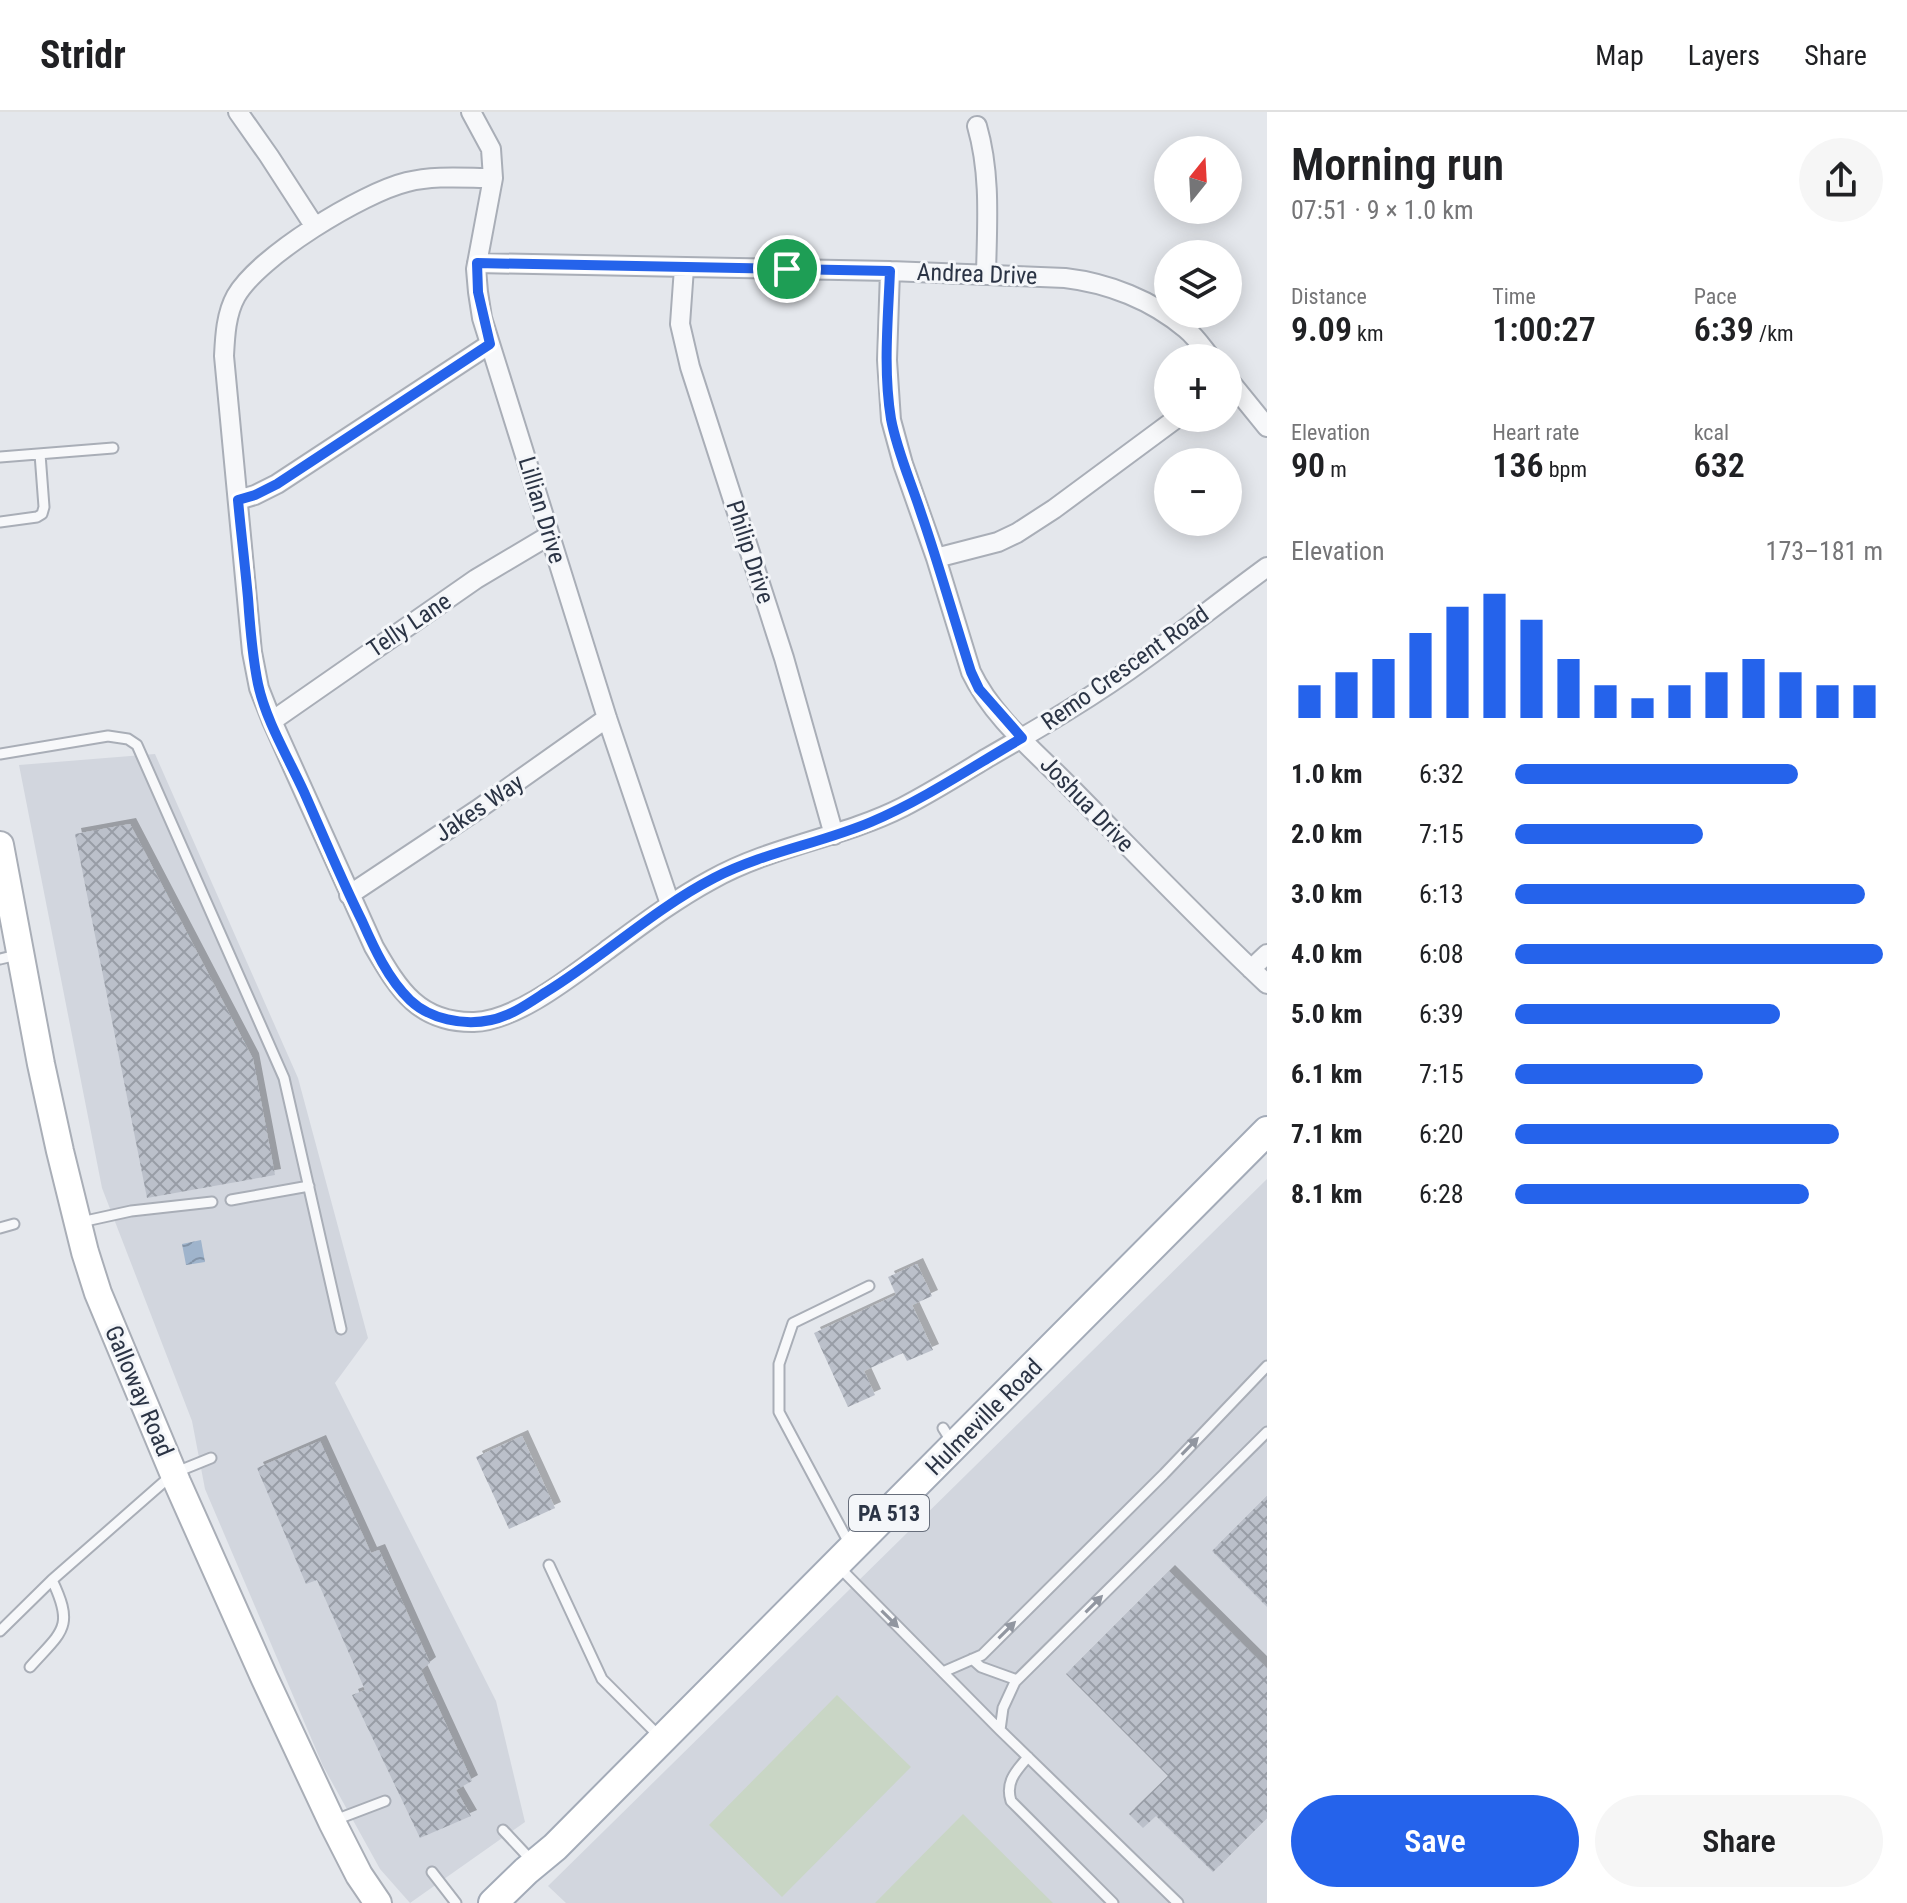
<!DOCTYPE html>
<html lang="en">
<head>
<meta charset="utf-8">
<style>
  :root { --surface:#fff; --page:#f6f6f6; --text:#202124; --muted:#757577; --line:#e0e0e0; --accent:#2563eb }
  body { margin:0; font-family:"Roboto Condensed",sans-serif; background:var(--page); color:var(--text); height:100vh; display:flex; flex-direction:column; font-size:30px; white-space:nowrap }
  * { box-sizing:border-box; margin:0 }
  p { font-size:26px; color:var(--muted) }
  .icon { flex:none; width:44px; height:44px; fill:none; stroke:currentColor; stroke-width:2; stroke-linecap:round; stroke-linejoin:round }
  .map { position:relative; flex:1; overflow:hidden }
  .panel { display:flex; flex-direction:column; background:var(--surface); width:640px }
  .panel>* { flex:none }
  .needle { width:52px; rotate:18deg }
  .tools { position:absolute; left:1154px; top:24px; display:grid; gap:16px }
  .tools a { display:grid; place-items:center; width:88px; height:88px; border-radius:50%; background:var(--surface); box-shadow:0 4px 20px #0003; font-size:40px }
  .pin { position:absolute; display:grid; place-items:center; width:68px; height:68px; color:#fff; margin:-34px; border:4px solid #fff; border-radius:50%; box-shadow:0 2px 8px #0007 }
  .round { display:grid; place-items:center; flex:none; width:84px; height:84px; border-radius:42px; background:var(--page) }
  .headline { display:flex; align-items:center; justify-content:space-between; height:136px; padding:0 24px }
  h1 { font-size:44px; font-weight:600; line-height:60px }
  .stats { display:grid; grid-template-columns:repeat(3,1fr); gap:12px; height:136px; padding:8px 24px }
  .stats div { display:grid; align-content:center }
  .stats b { font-size:34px; font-weight:600 }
  .stats small { font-size:22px; font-weight:400 }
  .stats p { font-size:22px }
  .chart { height:224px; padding:16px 24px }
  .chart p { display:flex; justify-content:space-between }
  .chart svg { width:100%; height:144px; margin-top:8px; stroke:var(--accent); stroke-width:6 }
  .button { display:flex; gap:16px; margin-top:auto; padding:16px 24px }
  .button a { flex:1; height:92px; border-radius:48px; background:var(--accent); color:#fff; font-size:32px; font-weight:600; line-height:92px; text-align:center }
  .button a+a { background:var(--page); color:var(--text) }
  ul { padding:0 24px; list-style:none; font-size:26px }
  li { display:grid; grid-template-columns:128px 96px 1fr; align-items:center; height:60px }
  li i { height:20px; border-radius:10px; background:var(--accent) }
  header { display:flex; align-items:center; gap:48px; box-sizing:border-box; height:112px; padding:0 40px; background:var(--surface); border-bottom:2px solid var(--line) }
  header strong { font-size:38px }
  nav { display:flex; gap:44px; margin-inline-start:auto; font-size:28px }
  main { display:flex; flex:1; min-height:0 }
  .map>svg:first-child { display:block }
  .built { fill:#d2d6de }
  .garden { fill:#c9d6c5 }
  .water { fill:url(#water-waves) }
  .building { fill:url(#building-cross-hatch); filter:url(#shadow) }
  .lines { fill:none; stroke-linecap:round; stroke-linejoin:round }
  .lane-casing { stroke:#a9aeb7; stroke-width:13 }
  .street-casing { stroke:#a9aeb7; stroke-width:22 }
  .secondary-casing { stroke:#a9aeb7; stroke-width:30 }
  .primary-casing { stroke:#a3abb8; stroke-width:32 }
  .lane { stroke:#f7f8fa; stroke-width:9 }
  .street { stroke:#f7f8fa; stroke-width:18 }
  .secondary { stroke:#fff; stroke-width:26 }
  .primary { stroke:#fff; stroke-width:28 }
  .oneway { fill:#9196a0 }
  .route-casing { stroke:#fff; stroke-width:16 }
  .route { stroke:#2563eb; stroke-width:10 }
  .labels { text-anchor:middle; stroke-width:6; stroke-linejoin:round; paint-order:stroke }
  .shield { fill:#f4f6f9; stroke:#676e7b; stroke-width:2 }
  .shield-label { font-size:22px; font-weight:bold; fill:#2b3445 }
  .street-label { font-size:24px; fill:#2b3445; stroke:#f4f6f9 }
</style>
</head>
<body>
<header>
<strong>Stridr</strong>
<nav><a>Map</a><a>Layers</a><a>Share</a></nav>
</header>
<main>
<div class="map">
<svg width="1267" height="1791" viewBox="0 0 1267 1791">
  <defs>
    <pattern id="water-waves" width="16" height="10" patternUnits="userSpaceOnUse" patternTransform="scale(2)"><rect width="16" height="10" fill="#9fb4cc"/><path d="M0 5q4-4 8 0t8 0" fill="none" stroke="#8293a7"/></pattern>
    <pattern id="building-cross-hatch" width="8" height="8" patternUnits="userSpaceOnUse" patternTransform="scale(2)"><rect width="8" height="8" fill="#bbc0ca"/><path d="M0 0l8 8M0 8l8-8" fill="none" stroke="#989da6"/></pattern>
    <filter id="shadow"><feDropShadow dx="6" dy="-6" stdDeviation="0" flood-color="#0004"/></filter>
  </defs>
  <rect width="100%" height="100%" fill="#e4e7ec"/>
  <path class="built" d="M155 642 298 966 368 1226 335 1271 496 1589 525 1710 410 1791 380 1757 323 1654 205 1377 192 1309 102 1076 19 653Z
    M1267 1067V1791H566L548 1774Z"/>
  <path class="garden" d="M837 1583 911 1655 782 1785 709 1713Z
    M963 1702 1053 1791H875Z"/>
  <path class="water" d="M201 1128 205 1150 186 1153 182 1132Z"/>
  <path class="building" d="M130 712 253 947 275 1063 147 1086 75 722Z
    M917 1152 932 1184 912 1193 933 1238 907 1249 903 1241 864 1259 875 1283 848 1295 814 1221 896 1183 888 1165Z
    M522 1324 555 1396 509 1417 476 1345Z
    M320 1329 371 1441 379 1438 430 1551 421 1558 472 1669 456 1678 471 1704 420 1726 352 1583 365 1578 317 1468 306 1472 257 1356Z
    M1267 1384V1495L1212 1439Z
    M1169 1459 1267 1556V1706L1213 1760 1156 1704 1143 1716 1129 1702 1168 1664 1066 1562Z"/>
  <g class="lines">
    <defs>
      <path id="lane" d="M0 345 113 336
        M0 410 37 405 42 402 44 395 40 342
        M0 642 108 624 128 627 137 633 284 966 341 1217
        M0 847 17 843
        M231 1088 309 1074
        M81 1110 131 1099 212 1090
        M0 1116 14 1112
        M943 1316 953 1332
        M849 1431 779 1300V1252L793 1211 869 1174
        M549 1453 602 1567 660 1625
        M839 1455 1000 1618 1178 1791
        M0 1519 52 1468
        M972 1547 981 1555 1017 1568
        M30 1555C62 1519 75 1516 52 1468L174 1361 211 1346
        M943 1560 982 1543 1164 1362 1267 1254
        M1000 1618 1003 1596 1015 1570 1267 1320
        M1028 1645C1016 1659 1005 1670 1011 1689L1113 1791
        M335 1708 385 1689
        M503 1718 532 1749
        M432 1760 456 1791"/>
      <path id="street" d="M238 0 269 44 315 115
        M471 0 491 37 493 66 476 157 478 180 482 206 607 606 670 792
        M977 14C991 62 987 113 986 162
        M493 66C465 66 435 63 407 70 362 81 259 144 236 184 226 202 225 224 224 244L252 540 259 576 272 609 374 835C399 878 419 911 474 910 516 909 572 864 606 839 640 814 674 788 711 768 771 734 842 726 903 695 932 680 959 663 987 646 1041 615 1096 583 1146 546 1187 516 1226 485 1267 455
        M477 151 890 159 1065 166C1108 171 1152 188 1186 217 1196 225 1203 236 1211 246
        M684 156 680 212 690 255 784 546 834 723
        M890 159 887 248 891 308 903 352 936 446 971 560C993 606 1036 640 1071 676 1136 742 1200 809 1267 872
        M1228 267 1267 315
        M238 388 255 383 277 372 490 232
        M936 446 998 430 1017 421 1054 397 1177 306
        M272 609 476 467 550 423
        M349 783 477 698 607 606
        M1251 857 1267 842"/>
      <path id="secondary" d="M0 733 41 952 60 1039 85 1140 98 1181 177 1370 264 1565 332 1710 359 1763 378 1791"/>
      <path id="primary" d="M493 1791 526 1759 555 1735 1267 1019"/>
    </defs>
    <use href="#lane" class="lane-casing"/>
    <use href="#street" class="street-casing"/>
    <use href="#secondary" class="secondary-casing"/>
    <use href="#primary" class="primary-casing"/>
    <use href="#lane" class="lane"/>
    <use href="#street" class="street"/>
    <use href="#secondary" class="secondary"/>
    <use href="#primary" class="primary"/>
  </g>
  <defs><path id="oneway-solid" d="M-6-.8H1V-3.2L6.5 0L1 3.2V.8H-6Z" transform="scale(2)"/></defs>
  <g class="oneway">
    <use href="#oneway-solid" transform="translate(1190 1334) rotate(-46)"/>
    <use href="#oneway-solid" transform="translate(1094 1492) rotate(-45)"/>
    <use href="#oneway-solid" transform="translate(890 1507) rotate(45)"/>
    <use href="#oneway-solid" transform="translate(1007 1518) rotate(-45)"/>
  </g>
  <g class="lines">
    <defs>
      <path id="route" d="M477 151 890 159C888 208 883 258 891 307 897 339 911 370 921 401 939 453 954 507 971 560L979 577 1022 626C972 655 923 688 871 710 819 732 764 740 714 766 654 797 603 845 546 880 529 891 511 904 491 908 463 914 430 907 410 888 388 867 374 836 362 809 341 767 323 723 304 680 288 645 266 609 258 572 252 543 250 515 248 486 245 453 241 421 238 388L255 383 277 372 490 232 478 180Z"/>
    </defs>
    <use href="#route" class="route-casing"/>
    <use href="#route" class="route"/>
  </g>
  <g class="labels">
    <rect class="shield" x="849" y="1383" width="80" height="36" rx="6"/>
    <g class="shield-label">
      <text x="889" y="1409">PA 513</text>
    </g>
    <g class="street-label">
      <text transform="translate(977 162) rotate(2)" y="8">Andrea Drive</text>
      <text transform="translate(542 398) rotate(73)" y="8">Lillian Drive</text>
      <text transform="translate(750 440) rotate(72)" y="8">Philip Drive</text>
      <text transform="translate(409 513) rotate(-34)" y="8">Telly Lane</text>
      <text transform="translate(1125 556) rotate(-35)" y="8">Remo Crescent Road</text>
      <text transform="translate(1087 692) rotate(46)" y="8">Joshua Drive</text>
      <text transform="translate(479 696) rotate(-34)" y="8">Jakes Way</text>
      <text transform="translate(139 1279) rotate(67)" y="8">Galloway Road</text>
      <text transform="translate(984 1305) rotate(-45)" y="8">Hulmeville Road</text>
    </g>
  </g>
</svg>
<div class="tools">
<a><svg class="needle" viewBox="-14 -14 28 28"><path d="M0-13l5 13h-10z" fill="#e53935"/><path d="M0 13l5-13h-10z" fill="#757577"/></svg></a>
<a><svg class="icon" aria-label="layers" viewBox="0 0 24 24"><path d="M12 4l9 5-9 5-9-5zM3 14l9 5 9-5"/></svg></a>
<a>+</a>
<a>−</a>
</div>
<div class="pin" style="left:787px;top:157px;background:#1e9e55"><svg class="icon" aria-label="arrive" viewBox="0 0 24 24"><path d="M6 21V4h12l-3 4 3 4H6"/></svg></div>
</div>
<section class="panel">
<div class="headline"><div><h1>Morning run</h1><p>07:51 · 9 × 1.0 km</p></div><a class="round"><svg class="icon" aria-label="share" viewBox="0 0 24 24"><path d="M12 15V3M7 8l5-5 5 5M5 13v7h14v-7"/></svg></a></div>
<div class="stats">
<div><p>Distance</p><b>9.09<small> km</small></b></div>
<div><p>Time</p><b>1:00:27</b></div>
<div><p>Pace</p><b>6:39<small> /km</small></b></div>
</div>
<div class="stats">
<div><p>Elevation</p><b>90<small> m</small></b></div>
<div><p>Heart rate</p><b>136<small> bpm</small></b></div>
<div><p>kcal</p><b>632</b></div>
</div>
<div class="chart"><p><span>Elevation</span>173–181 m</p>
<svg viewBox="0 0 160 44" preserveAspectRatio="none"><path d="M5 44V34M15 44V30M25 44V26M35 44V18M45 44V10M55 44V6M65 44V14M75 44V26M85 44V34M95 44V38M105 44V34M115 44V30M125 44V26M135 44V30M145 44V34M155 44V34"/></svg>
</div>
<ul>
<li><b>1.0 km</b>6:32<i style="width:77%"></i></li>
<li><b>2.0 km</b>7:15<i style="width:51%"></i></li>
<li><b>3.0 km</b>6:13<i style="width:95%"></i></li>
<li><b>4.0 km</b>6:08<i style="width:100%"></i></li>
<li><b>5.0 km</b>6:39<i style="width:72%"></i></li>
<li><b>6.1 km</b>7:15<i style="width:51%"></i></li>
<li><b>7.1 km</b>6:20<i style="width:88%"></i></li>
<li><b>8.1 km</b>6:28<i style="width:80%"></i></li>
</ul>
<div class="button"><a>Save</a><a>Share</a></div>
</section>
</main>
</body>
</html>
